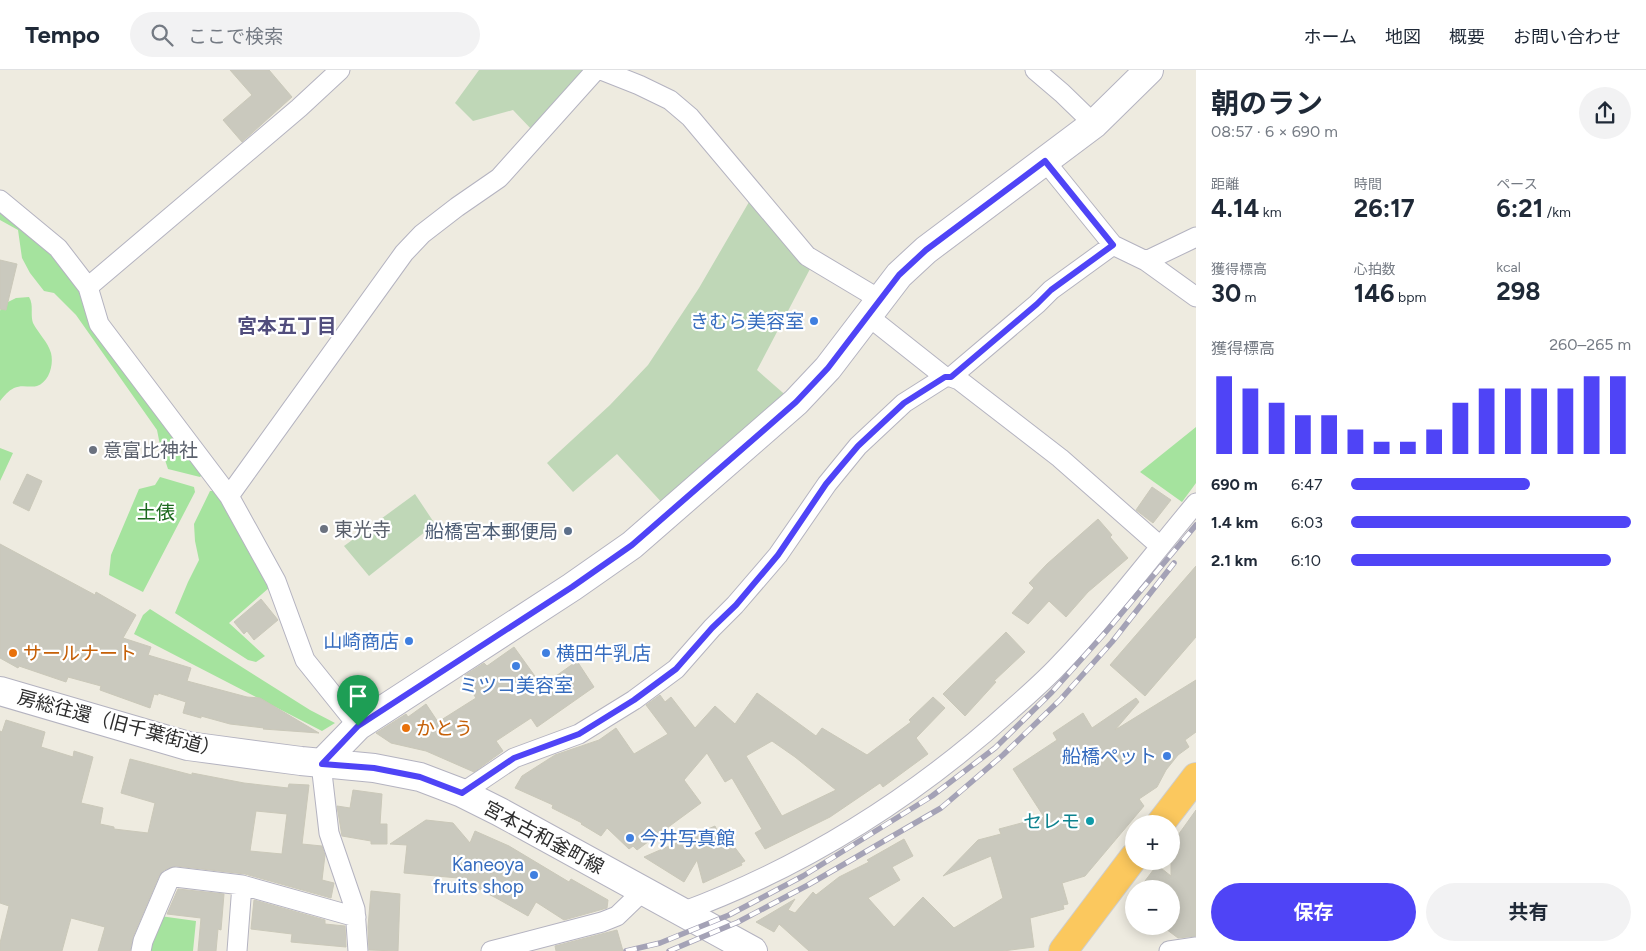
<!DOCTYPE html>
<html lang="ja">
<head>
<meta charset="utf-8">
<style>
  :root { --surface:#fff; --page:#f2f2f3; --text:#1f2937; --muted:#747a83; --line:#e0e1e3; --accent:#4f44f6 }
  body { margin:0; font-family:Figtree,"Noto Sans JP",sans-serif; background:var(--page); color:var(--text); height:100vh; display:flex; flex-direction:column; font-size:19px; white-space:nowrap }
  * { box-sizing:border-box; margin:0 }
  p { font-size:16px; color:var(--muted) }
  .icon { flex:none; width:28px; height:28px; fill:none; stroke:currentColor; stroke-width:2; stroke-linecap:round; stroke-linejoin:round }
  .map { position:relative; flex:1; overflow:hidden }
  .details { display:flex; flex-direction:column; background:var(--surface); width:450px }
  .details>* { flex:none }
  .buttons { position:absolute; left:1125px; top:745px; display:grid; gap:10px }
  .buttons a { display:grid; place-items:center; width:55px; height:55px; border-radius:50%; background:var(--surface); box-shadow:0 2px 12px #0003; font-size:25px }
  .pin { position:absolute; display:grid; place-items:center; width:42px; height:42px; color:#fff; margin:-51px -21px; border-radius:50% 50% 50% 0; rotate:-45deg; box-shadow:0 0 5px #0007 }
  .pin .icon { rotate:45deg }
  .round { display:grid; place-items:center; flex:none; width:52px; height:52px; border-radius:26px; background:var(--page) }
  .summary { display:flex; align-items:center; justify-content:space-between; height:85px; padding:0 15px }
  h1 { font-size:28px; font-weight:700; line-height:38px }
  .metrics { display:grid; grid-template-columns:repeat(3,1fr); gap:8px; height:85px; padding:5px 15px }
  .metrics div { display:grid; align-content:center }
  .metrics b { font-size:25px; font-weight:700 }
  .metrics small { font-size:14px; font-weight:400 }
  .metrics p { font-size:14px }
  .chart { height:140px; padding:10px 15px }
  .chart p { display:flex; justify-content:space-between }
  .chart svg { width:100%; height:90px; margin-top:5px; stroke:var(--accent); stroke-width:6 }
  .cta { display:flex; gap:10px; margin-top:auto; padding:10px 15px }
  .cta a { flex:1; height:58px; border-radius:30px; background:var(--accent); color:#fff; font-size:20px; font-weight:700; line-height:58px; text-align:center }
  .cta a+a { background:var(--page); color:var(--text) }
  ul { padding:0 15px; list-style:none; font-size:16px }
  li { display:grid; grid-template-columns:80px 60px 1fr; align-items:center; height:38px }
  li i { height:12px; border-radius:6px; background:var(--accent) }
  header { display:flex; align-items:center; gap:30px; box-sizing:border-box; height:70px; padding:0 25px; background:var(--surface); border-bottom:1px solid var(--line) }
  header strong { font-size:24px }
  nav { display:flex; gap:28px; margin-inline-start:auto; font-size:18px }
  .search { width:350px; height:45px; background:var(--page); display:flex; align-items:center; gap:12px; box-sizing:border-box; padding:0 18px; border-radius:28px; color:var(--muted); font-size:19px }
  main { display:flex; flex:1; min-height:0 }
  .map>svg:first-child { display:block }
  .green { fill:#a5e39e }
  .cemetery { fill:#bfd7b7 }
  .building { fill:#cac9be; stroke:#cac8b9; fill-rule:evenodd }
  .lines { fill:none; stroke-linecap:round; stroke-linejoin:round }
  .street-casing { stroke:#b4b3c0; stroke-width:21 }
  .secondary-casing { stroke:#b4b3c0; stroke-width:30 }
  .highway-casing { stroke:#cdcdcd; stroke-width:30 }
  .street { stroke:#fff; stroke-width:19 }
  .secondary { stroke:#fff; stroke-width:28 }
  .highway { stroke:#fbc85e; stroke-width:28 }
  .rail-casing { stroke:#a4a2b6; stroke-width:5.5 }
  .rail { stroke:#fff; stroke-width:4; stroke-dasharray:11; stroke-linecap:butt }
  .route-casing { stroke:#fff; stroke-width:10 }
  .route { stroke:#4f44f6; stroke-width:6 }
  .shop-dot { fill:#3f7fe0; stroke:#fff; stroke-width:2 }
  .worship-dot { fill:#6b7280; stroke:#fff; stroke-width:2 }
  .service-dot { fill:#5c6f8a; stroke:#fff; stroke-width:2 }
  .food-dot { fill:#e8710a; stroke:#fff; stroke-width:2 }
  .culture-dot { fill:#0f9aa8; stroke:#fff; stroke-width:2 }
  .labels { text-anchor:middle; stroke-width:4.5; stroke-linejoin:round; paint-order:stroke }
  .shop-label { font-size:19px; fill:#366cbe; stroke:#fff; text-anchor:end }
  .worship-label { font-size:19px; fill:#5b616d; stroke:#fff; text-anchor:start }
  .park-label { font-size:19px; fill:#1d6a1f; stroke:#fff }
  .service-label { font-size:19px; fill:#4e5e75; stroke:#fff; text-anchor:end }
  .food-label { font-size:19px; fill:#c56008; stroke:#fff; text-anchor:start }
  .street-label { font-size:19px; fill:#2d2d2d; stroke:#fff }
  .culture-label { font-size:19px; fill:#0d838f; stroke:#fff; text-anchor:end }
  .neighbourhood-label { font-size:20px; font-weight:bold; fill:#514d7d; stroke:#fff }
</style>
</head>
<body>
<header>
<strong>Tempo</strong>
<div class="search"><svg class="icon" aria-label="search" viewBox="0 0 24 24"><circle cx="10" cy="10" r="6"/><path d="M15 15l6 6"/></svg>ここで検索</div>
<nav><a>ホーム</a><a>地図</a><a>概要</a><a>お問い合わせ</a></nav>
</header>
<main>
<div class="map">
<svg width="1196" height="881" viewBox="0 0 1196 881">
  <rect width="100%" height="100%" fill="#eeebe0"/>
  <path class="green" d="M0 139 54 181 204 403 200 407 168 399 160 375 157 360 76 245 54 223 44 221 30 203 22 188 18 160 0 150Z
    M29 227C34 235 30 244 33 253 38 263 48 272 51 283 54 295 49 312 37 316 30 318 22 314 14 318 8 321 4 326 0 331V241L2 235 16 228Z
    M1196 357V413L1182 432 1140 402Z
    M0 378 13 383 0 411Z
    M160 407 194 417 195 422 143 522 109 505 111 485 139 419 155 415Z
    M210 421H217L270 517 229 553 265 586 256 592 248 590 175 543 188 512 199 490 195 471 194 454Z
    M150 539 310 640 335 653 322 661 134 564 143 545Z
    M160 846 196 851 193 881H150Z"/>
  <path class="cemetery" d="M479 0H586L533 61 513 40 473 51 455 33Z
    M749 132 810 199 757 300 790 329 665 436 617 384 573 422 547 393 610 335 648 295 699 218Z
    M415 424 435 454 369 506 344 476Z"/>
  <path class="building" d="M230 0H269L292 27 242 72 223 50 252 25Z
    M0 190 17 194 6 240 0 239Z
    M27 404 42 411 29 441 13 433Z
    M1152 417 1171 430 1153 453 1136 440Z
    M1098 449 1112 465 1110 467 1128 488 1088 522 1066 547 1049 531 1028 554 1012 543 1034 518 1029 513 1047 494Z
    M0 474 95 525 96 522 136 545 123 568 151 577 148 585 191 598 187 611 247 627 260 628 319 663 263 659 264 658 230 654 201 646V648L183 643 186 632 158 623V625L154 624 150 638 100 620 101 616 68 607 66 612 19 596 18 598 0 588Z
    M1196 496V567L1145 626 1110 595Z
    M261 529 278 550 254 570 247 561 244 564 234 552Z
    M1006 562 1025 582 994 611 996 612 965 646 943 624Z
    M514 577 542 616 577 591 594 617 537 657 531 648 496 671 503 681 474 702 426 681 391 673 376 663 406 644 408 647 426 634 438 652 476 628 462 607 484 593 487 596Z
    M1196 610V662L1185 670 1189 677 1178 685 1166 700 1157 717 1139 729 1144 736 1085 806 1062 813 1068 834 1063 835 1064 839 1030 848 1034 877 1003 881H809L779 854 774 862 756 852 795 829 788 840 795 843 813 822 816 825 839 807 869 792 867 790 904 769 913 786 892 797 900 810 868 828 894 857 923 827 954 858 1003 828 991 786 943 806 978 770 1001 764 999 759 1044 747 1013 699 1057 670 1053 663 1083 643 1092 658 1136 628 1139 632 1115 660Z
    M757 623 816 666 822 658 867 685 911 652 909 650 933 627 945 638 916 668 928 684 883 717 880 713 830 747 765 779 755 763 762 759 732 708 725 712 707 683 684 710 701 733 637 780 633 776 629 779 607 758 601 766 581 754 582 753 552 738 553 735 515 718 522 706 555 685 599 670 616 658 634 684 668 664 646 635 660 625 665 632 671 627 695 658 715 636 735 654ZM772 671 795 687 836 720 782 746 746 686Z
    M6 650 45 662 41 677 73 687 74 681 93 687 81 733 103 738 100 754 114 757V759L148 763 155 733 121 723 130 689 192 705V703L244 713 288 718 289 714 309 715 302 774 322 776 325 785 322 810 334 813 331 828 245 804 176 796 164 800 159 806 133 867 130 881H98L105 857 71 848 62 881H0V873L9 836 0 833V661L2 662ZM256 741 287 744 282 784 250 781Z
    M353 720 382 724 380 754H387V774H371V771L342 766 337 736 350 738Z
    M1196 740V866L1178 868 1162 856H1171V819H1139L1157 795 1171 806V775Z
    M426 750 453 753 470 773 475 761 509 776 569 812 571 809 608 830 607 838 564 850 536 832 528 846 498 829 458 808 404 803 407 775 390 774Z
    M715 756 726 780 733 775 745 791 741 793 742 795 703 813 697 790 684 812 644 787Z
    M178 819 224 824 221 860 218 859 216 881H198L201 848 167 844Z
    M371 821 400 824 398 881 369 880 368 857Z
    M254 830 325 850V854L345 856 346 877 291 872 292 864 251 859Z
    M617 860 623 881H556L555 876Z"/>
  <g class="lines">
    <defs>
      <path id="street" d="M601 0 639 15 670 30 690 47 807 186 879 229
        M1035 0 1062 23 1094 54
        M1045 91 1113 175 1146 191 1196 227
        M0 130 58 178 88 217 99 254 229 426 276 511 305 590 358 656
        M1146 191 1196 167
        M88 217 299 38 340 0
        M868 246 945 307
        M951 307 1037 234 1051 220 1113 175
        M229 426 404 183 422 164 457 137 499 108 596 0
        M321 694 329 763 355 839 358 881
        M462 723 514 688 579 664 634 630 676 599 712 558 735 535 778 485 827 414 858 376 904 333 945 307H951L959 310 1060 388 1160 476
        M682 842C804 797 916 726 1012 639 1028 625 1044 611 1059 595 1108 544 1151 487 1196 433
        M141 881 143 871 169 810 175 807 242 815 356 847
        M237 881 242 815
        M491 881 602 852 617 846 643 821
        M1169 881 1196 877"/>
      <path id="secondary" d="M0 621 188 676 301 691 374 698 420 707 462 723 500 742 753 881
        M321 694 358 656 572 517 632 475 796 332 828 298 899 205 926 180 1094 54 1149 0"/>
      <path id="highway" d="M1160 754 1196 707
        M1063 881 1134 787"/>
    </defs>
    <use href="#street" class="street-casing"/>
    <use href="#secondary" class="secondary-casing"/>
    <use href="#highway" class="highway-casing"/>
    <use href="#street" class="street"/>
    <use href="#secondary" class="secondary"/>
    <use href="#highway" class="highway"/>
    <defs>
      <path id="rail" d="M626 881 660 873 729 845 803 806 932 726 995 678 1052 622 1104 564 1196 455
        M669 881 738 852 808 815 941 738 1003 685 1060 630 1112 572 1174 493"/>
    </defs>
    <use href="#rail" class="rail-casing"/>
    <use href="#rail" class="rail"/>
  </g>
  <g class="lines">
    <defs>
      <path id="route" d="M1045 91 1113 175 1051 220 1037 234 951 307H945L904 333 858 376 826 414 778 485 736 535 712 558 676 599 634 630 579 664 514 688 462 723 420 707 374 698 322 694 358 656 572 517 632 475 796 332 828 298 899 205 926 180Z"/>
    </defs>
    <use href="#route" class="route-casing"/>
    <use href="#route" class="route"/>
  </g>
  <g class="shop-dot">
    <circle cx="814" cy="251" r="5"/>
    <circle cx="409" cy="571" r="5"/>
    <circle cx="546" cy="583" r="5"/>
    <circle cx="516" cy="596" r="5"/>
    <circle cx="1167" cy="686" r="5"/>
    <circle cx="630" cy="768" r="5"/>
    <circle cx="534" cy="805" r="5"/>
  </g>
  <g class="worship-dot">
    <circle cx="93" cy="380" r="5"/>
    <circle cx="324" cy="459" r="5"/>
  </g>
  <circle class="service-dot" cx="568" cy="461" r="5"/>
  <g class="food-dot">
    <circle cx="13" cy="583" r="5"/>
    <circle cx="406" cy="658" r="5"/>
  </g>
  <circle class="culture-dot" cx="1090" cy="751" r="5"/>
  <g class="labels">
    <g class="shop-label">
      <text x="804" y="258">きむら美容室</text>
      <text x="399" y="578">山崎商店</text>
      <text x="556" y="590" text-anchor="start">横田牛乳店</text>
      <text x="516" y="622" text-anchor="middle">ミツコ美容室</text>
      <text x="1157" y="693">船橋ペット</text>
      <text x="640" y="775" text-anchor="start">今井写真館</text>
      <text x="524" y="801">Kaneoya<tspan x="524" dy="22">fruits shop</tspan></text>
    </g>
    <g class="worship-label">
      <text x="103" y="387">意富比神社</text>
      <text x="334" y="466">東光寺</text>
    </g>
    <g class="park-label">
      <text x="156" y="449">土俵</text>
    </g>
    <g class="service-label">
      <text x="558" y="468">船橋宮本郵便局</text>
    </g>
    <g class="food-label">
      <text x="23" y="590">サールナート</text>
      <text x="416" y="665">かとう</text>
    </g>
    <g class="street-label">
      <text transform="translate(119 653) rotate(15)" y="7">房総往還（旧千葉街道）</text>
      <text transform="translate(544 767) rotate(28)" y="7">宮本古和釜町線</text>
    </g>
    <g class="culture-label">
      <text x="1080" y="758">セレモ</text>
    </g>
    <g class="neighbourhood-label">
      <text x="287" y="263">宮本五丁目</text>
    </g>
  </g>
</svg>
<div class="buttons">
<a>+</a>
<a>−</a>
</div>
<div class="pin" style="left:358px;top:656px;background:#1e9e55"><svg class="icon" aria-label="arrive" viewBox="0 0 24 24"><path d="M6 21V4h12l-3 4 3 4H6"/></svg></div>
</div>
<section class="details">
<div class="summary"><div><h1>朝のラン</h1><p>08:57 · 6 × 690 m</p></div><a class="round"><svg class="icon" aria-label="share" viewBox="0 0 24 24"><path d="M12 15V3M7 8l5-5 5 5M5 13v7h14v-7"/></svg></a></div>
<div class="metrics">
<div><p>距離</p><b>4.14<small> km</small></b></div>
<div><p>時間</p><b>26:17</b></div>
<div><p>ペース</p><b>6:21<small> /km</small></b></div>
</div>
<div class="metrics">
<div><p>獲得標高</p><b>30<small> m</small></b></div>
<div><p>心拍数</p><b>146<small> bpm</small></b></div>
<div><p>kcal</p><b>298</b></div>
</div>
<div class="chart"><p><span>獲得標高</span>260–265 m</p>
<svg viewBox="0 0 160 44" preserveAspectRatio="none"><path d="M5 44V6M15 44V12M25 44V19M35 44V25M45 44V25M55 44V32M65 44V38M75 44V38M85 44V32M95 44V19M105 44V12M115 44V12M125 44V12M135 44V12M145 44V6M155 44V6"/></svg>
</div>
<ul>
<li><b>690 m</b>6:47<i style="width:64%"></i></li>
<li><b>1.4 km</b>6:03<i style="width:100%"></i></li>
<li><b>2.1 km</b>6:10<i style="width:93%"></i></li>
</ul>
<div class="cta"><a>保存</a><a>共有</a></div>
</section>
</main>
</body>
</html>
